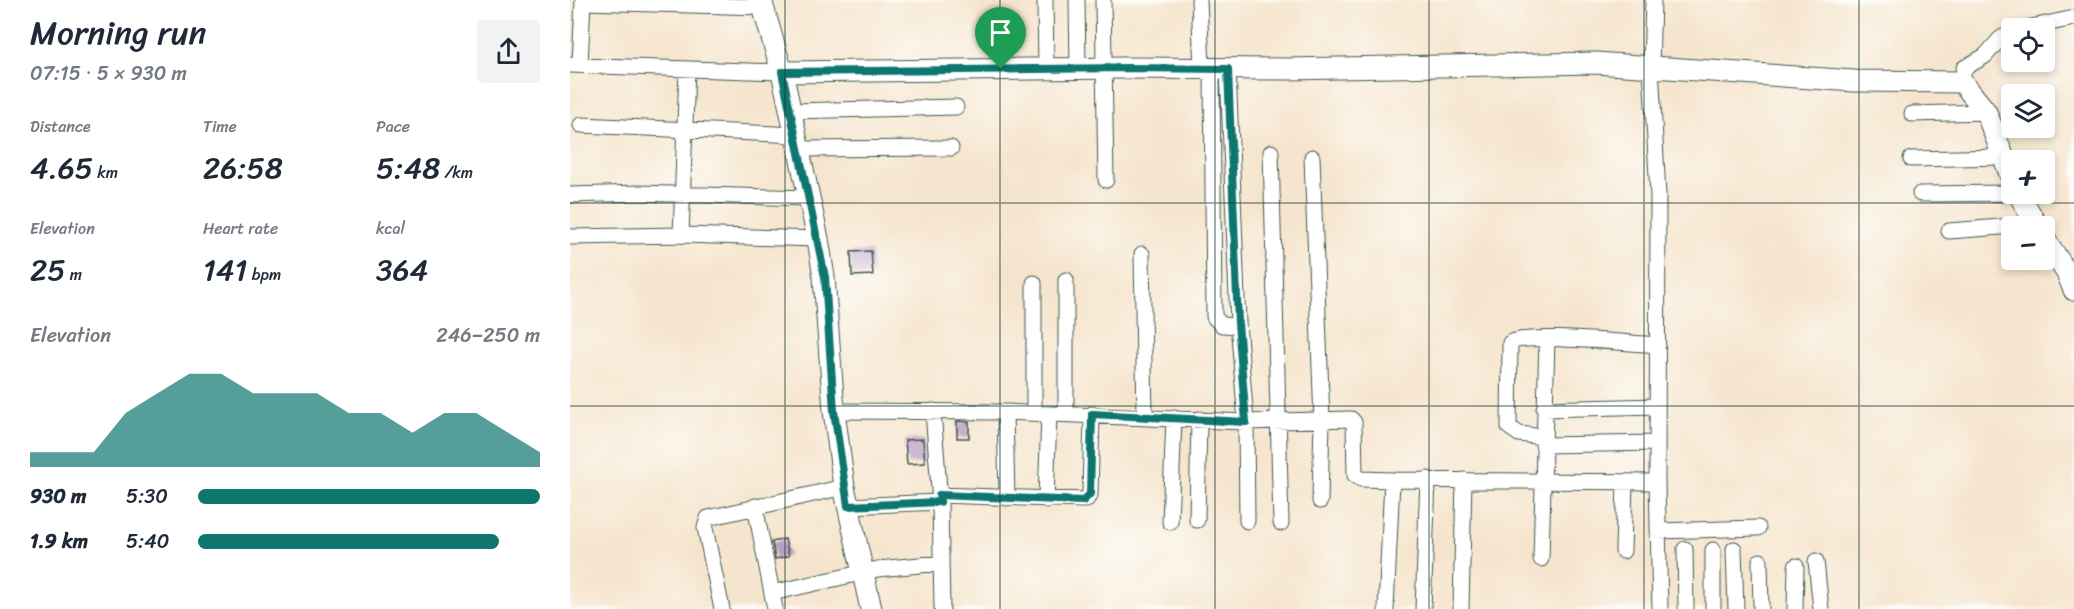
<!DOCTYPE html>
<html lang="en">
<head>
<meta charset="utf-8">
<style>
  :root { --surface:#fff; --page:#f2f2f3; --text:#1f2937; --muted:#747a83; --accent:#0f766e }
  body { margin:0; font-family:Sriracha,sans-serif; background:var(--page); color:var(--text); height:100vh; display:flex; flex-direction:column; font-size:22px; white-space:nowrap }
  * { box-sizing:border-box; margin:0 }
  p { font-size:20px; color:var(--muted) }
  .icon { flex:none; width:33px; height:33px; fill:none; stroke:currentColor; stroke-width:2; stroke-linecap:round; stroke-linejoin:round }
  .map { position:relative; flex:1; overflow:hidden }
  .drawer { display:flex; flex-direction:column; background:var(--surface); width:570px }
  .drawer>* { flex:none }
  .controls { position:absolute; left:1431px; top:18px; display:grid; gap:12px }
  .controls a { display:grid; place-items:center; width:54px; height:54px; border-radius:6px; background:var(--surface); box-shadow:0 3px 9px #0003; font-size:30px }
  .pin { position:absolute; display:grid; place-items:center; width:51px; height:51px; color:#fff; margin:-62px -26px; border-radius:50% 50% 50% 0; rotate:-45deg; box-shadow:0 0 6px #0007 }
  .pin .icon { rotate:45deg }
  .round { display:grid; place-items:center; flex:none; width:63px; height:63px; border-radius:6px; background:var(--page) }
  .overview { display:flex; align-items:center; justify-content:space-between; height:102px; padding:0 30px }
  h1 { font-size:33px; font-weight:600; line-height:45px }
  .figures { display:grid; grid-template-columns:repeat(3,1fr); gap:9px; height:102px; padding:6px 30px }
  .figures div { display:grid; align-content:center }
  .figures b { font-size:30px; font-weight:600 }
  .figures small { font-size:16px; font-weight:400 }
  .figures p { font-size:16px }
  .chart { height:168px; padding:12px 30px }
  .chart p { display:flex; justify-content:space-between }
  .chart svg { width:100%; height:108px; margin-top:6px; fill:var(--accent); opacity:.7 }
  ul { padding:0 30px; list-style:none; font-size:20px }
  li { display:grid; grid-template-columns:96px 72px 1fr; align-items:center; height:45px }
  li i { height:15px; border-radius:8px; background:var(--accent) }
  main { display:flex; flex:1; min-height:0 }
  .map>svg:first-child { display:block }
  .building { fill:#b99cc5 }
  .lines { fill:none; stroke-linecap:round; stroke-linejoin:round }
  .street-casing { stroke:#3f564b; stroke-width:17 }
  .secondary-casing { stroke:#3f564b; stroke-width:23 }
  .street { stroke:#fff; stroke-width:15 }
  .secondary { stroke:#fff; stroke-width:21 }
  .route-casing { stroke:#fff; stroke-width:12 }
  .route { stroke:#0f766e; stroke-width:8 }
  .grid { fill:none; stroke:#1f3d34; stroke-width:1.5; stroke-opacity:0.55 }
</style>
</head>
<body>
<main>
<section class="drawer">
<div class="overview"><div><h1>Morning run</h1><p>07:15 · 5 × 930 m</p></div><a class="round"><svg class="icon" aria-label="share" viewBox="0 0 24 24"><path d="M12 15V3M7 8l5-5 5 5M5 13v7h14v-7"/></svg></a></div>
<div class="figures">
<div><p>Distance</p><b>4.65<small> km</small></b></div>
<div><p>Time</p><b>26:58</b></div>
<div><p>Pace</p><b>5:48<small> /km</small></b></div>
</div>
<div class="figures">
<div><p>Elevation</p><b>25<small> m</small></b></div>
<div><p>Heart rate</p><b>141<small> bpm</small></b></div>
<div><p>kcal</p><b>364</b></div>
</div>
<div class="chart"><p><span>Elevation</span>246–250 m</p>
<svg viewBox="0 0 160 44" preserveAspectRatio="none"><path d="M0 44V38L10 38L20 38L30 22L40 14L50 6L60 6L70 14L80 14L90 14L100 22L110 22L120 30L130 22L140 22L150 30L160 38V44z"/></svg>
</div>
<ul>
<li><b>930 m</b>5:30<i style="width:100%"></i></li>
<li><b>1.9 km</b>5:40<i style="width:88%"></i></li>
</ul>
</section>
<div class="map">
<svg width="1504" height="609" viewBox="0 0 1504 609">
  <rect width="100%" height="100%" fill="#fdfcf7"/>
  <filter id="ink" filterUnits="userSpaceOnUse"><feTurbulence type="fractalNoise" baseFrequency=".0167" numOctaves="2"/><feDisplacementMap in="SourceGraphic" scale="12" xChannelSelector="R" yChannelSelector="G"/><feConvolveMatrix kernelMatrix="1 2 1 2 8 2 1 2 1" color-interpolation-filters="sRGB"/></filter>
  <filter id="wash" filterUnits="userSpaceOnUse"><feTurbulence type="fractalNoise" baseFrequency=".008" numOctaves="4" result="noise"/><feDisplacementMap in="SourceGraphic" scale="24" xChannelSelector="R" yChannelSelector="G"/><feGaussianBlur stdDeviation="1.35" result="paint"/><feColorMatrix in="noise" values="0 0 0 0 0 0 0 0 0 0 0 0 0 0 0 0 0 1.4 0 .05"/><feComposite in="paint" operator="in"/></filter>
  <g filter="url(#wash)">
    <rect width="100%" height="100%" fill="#f6e5ce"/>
    <g id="blocks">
      <path class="building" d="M301 251 303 275 282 276 281 252Z
        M387 421 399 422V438H387Z
        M353 439 355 463 337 464 335 440Z
        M215 539 219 556 205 559 202 542Z"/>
    </g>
  </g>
  <g filter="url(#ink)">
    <use href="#blocks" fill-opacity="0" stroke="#3f564b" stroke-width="1.5"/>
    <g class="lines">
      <defs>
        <path id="street" d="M475 0 476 68
          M507 0 508 68
          M533 0 536 180
          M629 0 632 68
          M1083 0 1081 67 1088 195 1087 482 1090 609
          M13 2 193 7
          M1457 28 1504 18
          M0 65 212 72
          M10 65 13 0
          M642 68 644 317 652 325 668 326
          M658 69 668 323 676 422 677 521
          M1392 82 1394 68 1415 56 1430 39 1442 32
          M221 111 386 107
          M1342 114 1416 112
          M11 125 226 135
          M228 149 381 148
          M701 152 711 523
          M742 157 752 420 750 501
          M1341 159 1433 157
          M1350 194 1442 193
          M0 195 69 193 239 198
          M1379 231 1444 226
          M111 235 117 69
          M0 237 111 235 248 239
          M572 254 575 416
          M974 409 1087 406
          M264 411 435 412 676 422 781 419 784 422 785 475 791 479 822 480
          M363 411 370 502 372 609
          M435 412 437 498
          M464 413V283
          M496 414V280
          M973 437 949 434 939 427 940 343C955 332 1063 344 1088 345
          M973 445 1087 443
          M369 495 516 500 520 494 522 414
          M476 500 479 414
          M185 506 205 609
          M278 506 370 502
          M627 520 629 419
          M600 522 604 418
          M1089 531 1188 528
          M1115 549 1116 609
          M1164 549 1166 609
          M1053 551 1055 482
          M971 559 977 339
          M1190 561 1191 609
          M1246 561 1251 609
          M202 593 308 569 371 563
          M152 609 135 528 138 518 274 487
          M816 609 822 480 1087 482
          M853 609 858 479
          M891 609 894 480
          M1143 609V550
          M1225 609 1226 566"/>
        <path id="secondary" d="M191 0 212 72 248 239 254 277 264 411 274 487 301 609
          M212 72 557 68 718 69 1026 63 1284 81 1392 82 1416 112 1442 179
          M1449 194 1467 226
          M1474 238 1497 273 1504 290"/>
      </defs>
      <use href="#street" class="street-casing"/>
      <use href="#secondary" class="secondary-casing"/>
      <use href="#street" class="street"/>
      <use href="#secondary" class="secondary"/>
    </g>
  </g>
  <g class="lines" filter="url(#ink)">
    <defs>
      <path id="route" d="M557 68 658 69 668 323 676 422 522 414 520 494 513 501 369 495 370 502 278 506 264 411 255 277 212 72Z"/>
    </defs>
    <use href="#route" class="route-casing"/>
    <use href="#route" class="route"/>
  </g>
  <path class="grid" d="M215 0V609M430 0V609M645 0V609M859 0V609M1074 0V609M1289 0V609M0 203H1504M0 406H1504"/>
</svg>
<div class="controls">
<a><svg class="icon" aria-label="locate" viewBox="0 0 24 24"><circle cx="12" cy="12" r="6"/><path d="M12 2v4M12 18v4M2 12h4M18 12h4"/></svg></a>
<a><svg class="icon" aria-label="layers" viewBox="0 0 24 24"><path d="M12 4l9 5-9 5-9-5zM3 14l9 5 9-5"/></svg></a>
<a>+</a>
<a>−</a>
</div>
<div class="pin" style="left:431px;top:69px;background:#1e9e55"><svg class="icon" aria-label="arrive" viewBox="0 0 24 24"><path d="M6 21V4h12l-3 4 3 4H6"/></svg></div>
</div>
</main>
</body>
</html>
